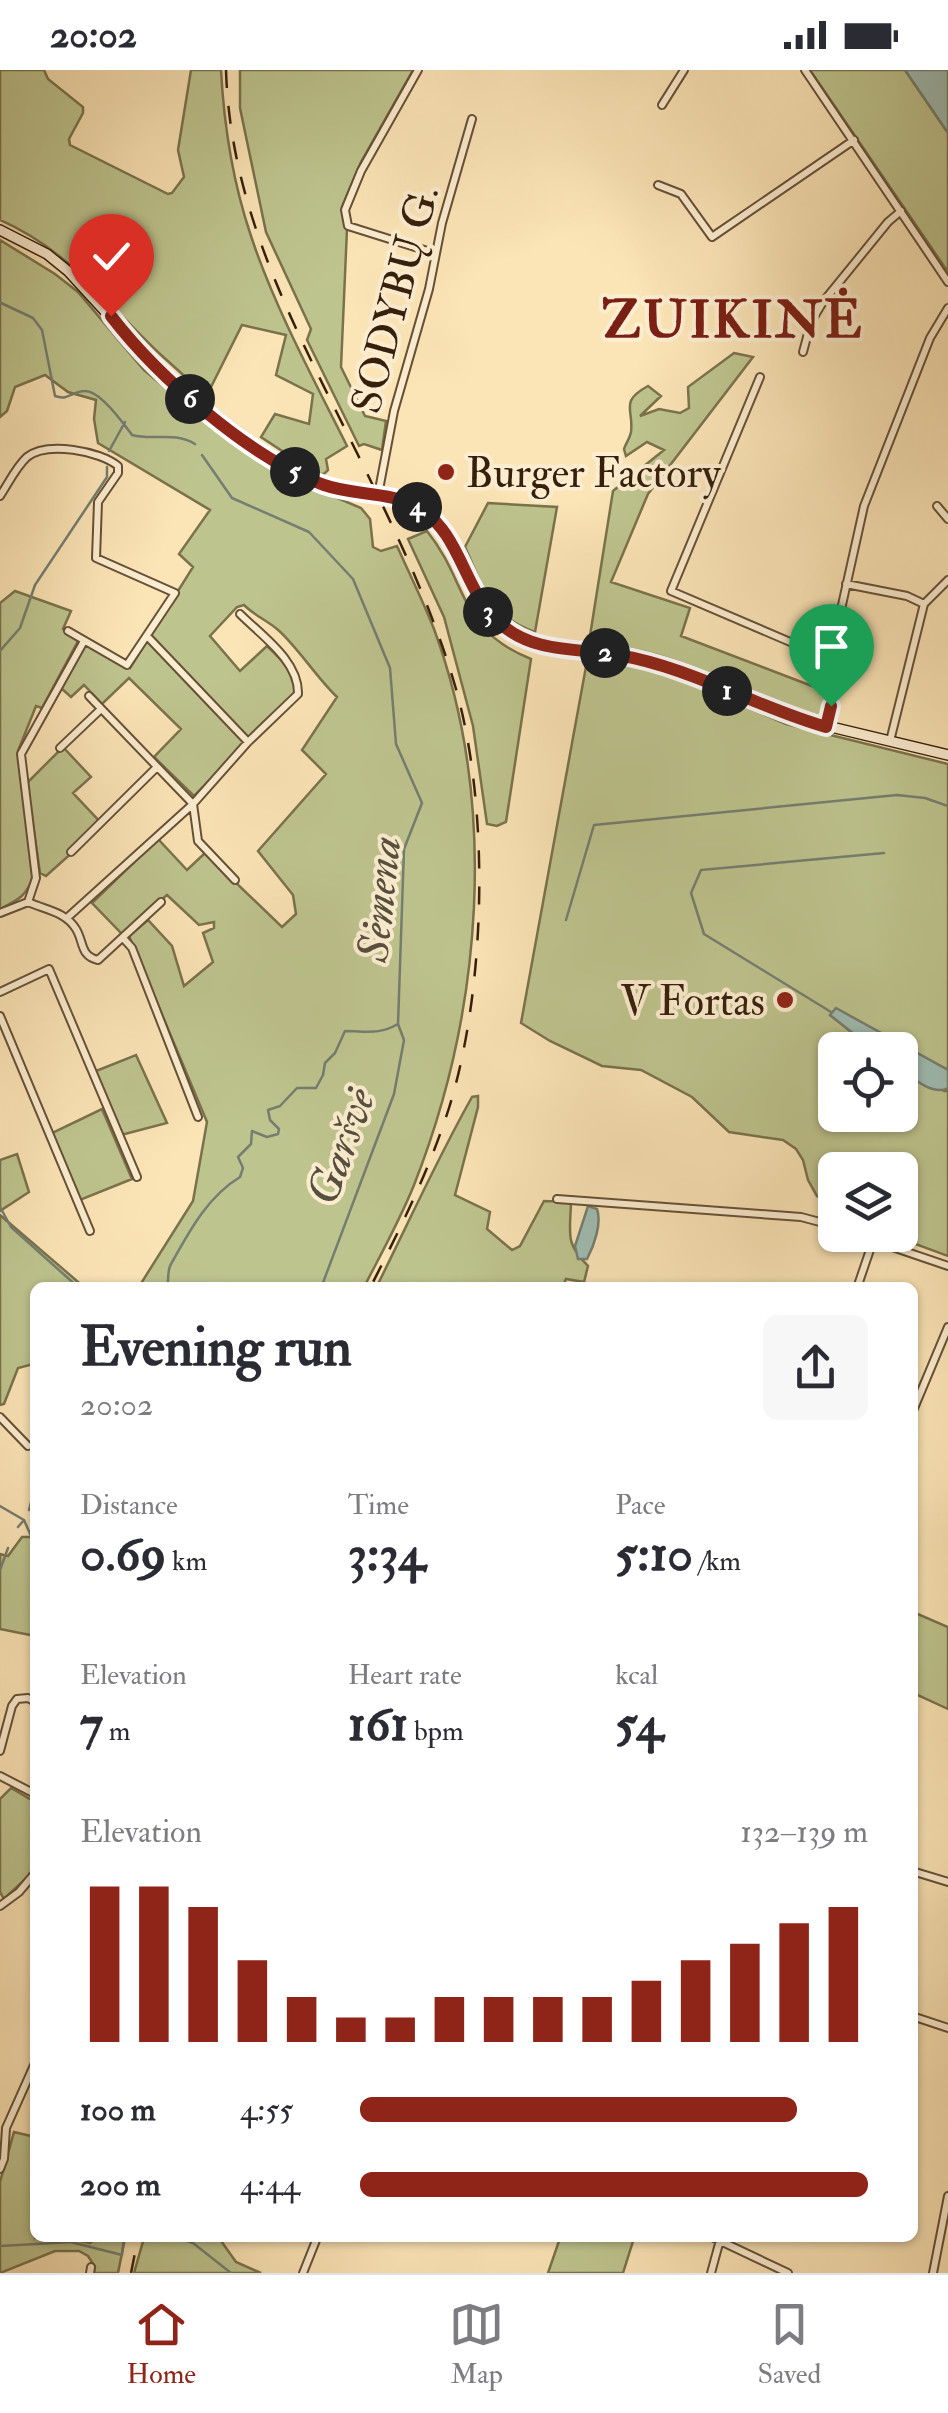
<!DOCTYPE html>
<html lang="en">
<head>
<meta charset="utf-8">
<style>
  :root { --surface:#fff; --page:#f7f7f7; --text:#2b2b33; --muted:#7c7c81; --line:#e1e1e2; --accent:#8f2418 }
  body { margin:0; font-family:"IM FELL Double Pica",serif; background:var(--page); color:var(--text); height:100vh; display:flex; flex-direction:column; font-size:38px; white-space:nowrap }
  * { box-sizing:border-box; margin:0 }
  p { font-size:32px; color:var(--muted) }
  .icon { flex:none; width:55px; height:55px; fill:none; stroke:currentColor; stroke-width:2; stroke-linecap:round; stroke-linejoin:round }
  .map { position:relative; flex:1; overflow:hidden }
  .side { position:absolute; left:30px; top:1212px; width:888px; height:960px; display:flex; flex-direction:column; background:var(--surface); border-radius:15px; box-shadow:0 2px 8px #0004 }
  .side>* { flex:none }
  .controls { position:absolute; left:818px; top:962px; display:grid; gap:20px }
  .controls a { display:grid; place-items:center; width:100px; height:100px; border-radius:15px; background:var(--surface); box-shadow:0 2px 8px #0004; font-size:50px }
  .pin { position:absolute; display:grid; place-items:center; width:85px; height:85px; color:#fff; margin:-102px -42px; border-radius:50% 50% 50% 0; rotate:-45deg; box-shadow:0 0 10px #0007 }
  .pin .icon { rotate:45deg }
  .km { position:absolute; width:50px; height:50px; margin:-25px; border-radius:50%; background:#222; color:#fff; font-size:28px; line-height:50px; text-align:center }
  .round { display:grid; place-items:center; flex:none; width:105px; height:105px; border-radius:15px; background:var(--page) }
  .head { display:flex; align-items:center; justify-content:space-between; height:170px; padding:0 50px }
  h1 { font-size:55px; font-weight:700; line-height:75px }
  .stats { display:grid; grid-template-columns:repeat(3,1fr); gap:15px; height:170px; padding:10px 50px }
  .stats div { display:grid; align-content:center }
  .stats b { font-size:50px; font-weight:700 }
  .stats small { font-size:28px; font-weight:400 }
  .stats p { font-size:28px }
  .chart { height:280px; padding:20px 50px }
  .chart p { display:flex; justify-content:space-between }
  .chart svg { width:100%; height:180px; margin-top:10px; stroke:var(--accent); stroke-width:6 }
  ul { padding:0 50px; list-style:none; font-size:32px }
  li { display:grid; grid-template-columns:160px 120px 1fr; align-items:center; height:75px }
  li i { height:25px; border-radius:12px; background:var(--accent) }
  .status { display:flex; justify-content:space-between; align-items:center; height:70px; padding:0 50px; background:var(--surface); direction:ltr }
  .status svg { height:28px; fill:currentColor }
  .tab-bar { display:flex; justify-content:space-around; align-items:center; height:140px; border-top:2px solid var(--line); background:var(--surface); font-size:28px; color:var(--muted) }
  .tab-bar a { display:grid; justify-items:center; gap:5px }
  .tab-bar .active { color:var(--accent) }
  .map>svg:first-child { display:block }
  .green { fill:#bec48e; stroke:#7a724c; stroke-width:2.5 }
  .water { fill:#9fbeb4; stroke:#757e70; stroke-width:2.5 }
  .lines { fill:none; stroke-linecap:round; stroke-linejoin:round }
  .stream { stroke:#757e70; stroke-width:2.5 }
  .street-casing { stroke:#675036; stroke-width:10 }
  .secondary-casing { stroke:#361f0b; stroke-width:12 }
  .street { stroke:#fcedd0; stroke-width:6 }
  .secondary { stroke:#fcedd0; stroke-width:9 }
  .rail { stroke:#361f0b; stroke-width:2.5; stroke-dasharray:18 18; stroke-linecap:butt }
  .route-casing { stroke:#fff; stroke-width:20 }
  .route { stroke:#8f2418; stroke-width:12 }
  .poi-dot { fill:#8f2418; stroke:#fcedd0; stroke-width:4 }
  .labels { text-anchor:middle; stroke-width:8; stroke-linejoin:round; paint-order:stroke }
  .street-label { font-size:42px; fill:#361f0b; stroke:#fcedd0 }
  .poi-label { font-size:42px; fill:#361f0b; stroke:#fcedd0; text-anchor:start }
  .water-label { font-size:45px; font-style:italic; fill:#564f3e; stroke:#fcedd0 }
  .district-label { font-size:52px; font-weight:bold; letter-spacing:2.5px; fill:#7a1f14; stroke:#fcedd0 }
</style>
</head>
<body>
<div class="status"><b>20:02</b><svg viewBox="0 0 49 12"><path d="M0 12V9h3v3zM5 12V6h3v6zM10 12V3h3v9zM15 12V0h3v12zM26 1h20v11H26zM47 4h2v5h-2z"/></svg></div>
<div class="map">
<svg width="948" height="2203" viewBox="0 0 948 2203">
  <rect width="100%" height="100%" fill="#fbe4b6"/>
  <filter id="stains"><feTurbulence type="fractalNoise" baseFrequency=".002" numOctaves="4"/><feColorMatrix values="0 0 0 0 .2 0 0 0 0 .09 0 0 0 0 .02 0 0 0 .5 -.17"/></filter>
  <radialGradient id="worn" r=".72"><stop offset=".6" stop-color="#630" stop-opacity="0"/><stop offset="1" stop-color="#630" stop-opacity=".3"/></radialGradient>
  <path class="green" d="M0 0H44L48 9 83 37V43L69 69 70 75 168 124 172 123 184 107 178 80 191 0H221C224 56 233 113 251 166 274 236 314 310 347 376L326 389 328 400 324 404H317L261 367 275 344 309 354 313 324 276 305 286 265 242 255 207 325C191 312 175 298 160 284 106 233 70 181 0 150Z
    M240 0H413L361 92 342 137 347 159 341 297 365 346 386 351 382 380 364 374 359 376 307 270 311 259 266 162 240 38Z
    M810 0H905L948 63V202Z
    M0 170 55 204 78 222 144 300 225 367 276 402 361 438 370 449 373 477 381 481 397 476C409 503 423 531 434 559 499 736 482 942 414 1115 400 1150 381 1184 364 1217L140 1215 193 1131 207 1052 129 866 148 850 172 876 184 916 213 892 203 863 214 858V852L199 855 167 825 122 864 92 833 158 769 187 800 205 783 282 857 296 844 293 825 258 781 326 704 302 680 337 627C316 607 297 576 277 559 266 550 254 545 244 535L237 537 210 566 240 601 267 576C281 589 295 602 296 623L194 726 154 687 181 659 129 608 102 634 84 615 71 627 61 618 85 574 130 598 193 497 179 484 210 440 98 373 94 349 96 330 68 322 45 305 15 317 7 341 0 347Z
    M734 283 753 287 648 424 611 512 690 538 681 566 825 621 827 637 820 646C769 631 723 606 673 590 646 580 617 576 589 572L613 421 664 380 647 372 626 386 624 379C626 373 630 368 631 362 634 339 619 332 648 316L661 326 640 346 659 339 680 343 689 338 688 317Z
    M488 433 557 437 535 562C490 546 483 517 465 477Z
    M427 461C468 512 458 560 531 589L506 752 497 756 487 754 473 656 444 547 408 469Z
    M15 521 71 541 63 559 78 571 42 638 36 636 18 681 33 806C27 826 18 830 0 839V533Z
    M587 591 642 596 676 607 786 654 948 694V1000L830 945 874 980H835V1045H900V998L919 1012 945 1021 948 1018V1186L891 1165H900V1100H835V1136L817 1126 808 1110 803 1090 796 1079 783 1070 729 1062 692 1027 641 1000 602 996 550 971 521 953Z
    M63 677 91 707 73 723 103 755 46 806 40 803 27 713Z
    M136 985 167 1053 121 1065 96 1001Z
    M478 1026V1037L455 1125 490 1142 487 1159 512 1180 520 1176 544 1131 571 1132C570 1165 565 1173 588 1196L584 1212 566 1209 562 1218H376C408 1154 437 1089 472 1027Z
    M102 1039 132 1109 80 1130 52 1063Z
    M17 1084 29 1122 0 1141V1090Z
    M0 1145 84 1217 35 1218V1288L30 1295 18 1298 4 1334 0 1335Z
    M22 1467H35V1566L0 1559V1484L8 1486Z
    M913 1542 948 1557V1639L913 1623Z
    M11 1718 35 1732V1800L4 1829 0 1822V1729Z
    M14 2062 35 2067V2168H67L90 2173 97 2168H125L118 2203H94L95 2197 88 2186 79 2181H55L0 2203V2112Z
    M144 2168H219L236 2192 261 2203H134Z
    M560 2168H634L623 2203H548Z"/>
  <path class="water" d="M905 0H948V63Z
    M836 938 948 1000V1018C932 1026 913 1008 900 998V980H874L830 945Z
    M588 1136 597 1139C602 1153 594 1176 587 1189H578L575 1176Z"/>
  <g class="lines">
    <path class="stream" d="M1 233 33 248 42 260 55 326C69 331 72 321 85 321 100 320 124 354 132 365 154 371 174 361 195 374
      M109 381 125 352
      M0 581 20 558 35 515 107 407V397
      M566 850 594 755 897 725 925 728 948 736
      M831 942 704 864 691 823 701 800 884 783
      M0 1137 11 1157 79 1218
      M167 1218C169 1211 167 1200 171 1194 189 1162 207 1127 240 1107L243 1098 238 1087 251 1074 252 1061 267 1067 278 1064 279 1059 270 1050 268 1040 280 1036 297 1018H316L323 1005 325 993 335 983 345 961C367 961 379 965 398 954L404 779 422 733 396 674 390 598 353 509 309 462 232 428 202 385
      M321 1218 394 1024 404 970 398 954
      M0 1436 24 1450 35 1475
      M29 1440 35 1417
      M18 1457 24 1450
      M0 1500 8 1478
      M178 2168 193 2173 231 2203
      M0 2176 71 2172 122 2185 124 2168"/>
    <defs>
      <path id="street" d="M418 0 361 101 345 140 348 156 434 183
        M805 0 948 212
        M662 35 684 0
        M658 115 681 124 712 167 854 70
        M803 282 811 252 823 232 888 152 901 141
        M760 307 671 521 830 589
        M378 425 394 341 429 219 442 153 472 49
        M0 426C8 414 16 397 27 387 47 371 100 381 118 396V403L98 432 96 488 175 523 127 595 68 561
        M937 436 948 449
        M846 514 907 526 924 534
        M147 566 248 672
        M89 626 193 734 198 771 235 810
        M826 657 831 636 830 589 864 436 930 268 948 238
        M890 671 924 534 948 510
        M60 678 101 639
        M71 782 157 697
        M28 832C46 840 66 842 76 859 84 872 80 886 98 890L161 832
        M0 843 28 832 36 808 21 684 84 571
        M68 847 193 734 248 672 298 624C299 591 262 566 240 544
        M123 868 132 878 198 1047
        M0 922 49 899 137 1107
        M0 946 90 1161
        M557 1129 801 1147 835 1156
        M857 1165 948 1196
        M857 1218 873 1171
        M912 1343 948 1257
        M0 1347 28 1376
        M0 1681 12 1636 17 1629 28 1628 35 1632
        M0 1706 35 1724
        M912 1801 948 1812
        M0 1836 19 1822 35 1803
        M912 1946 948 1958
        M0 2099 4 2089 6 2058 35 1993
        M714 2168 788 2203
        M90 2203 91 2197
        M303 2203 317 2168
        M711 2203 720 2170
        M933 2203 948 2126"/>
      <path id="secondary" d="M0 160 47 184 68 201 167 309 272 388 328 417 405 431 424 441 447 468 485 538 515 565 553 578 642 590 802 650 948 685"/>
    </defs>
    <use href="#street" class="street-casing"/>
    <use href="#secondary" class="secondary-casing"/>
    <use href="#street" class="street"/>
    <use href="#secondary" class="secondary"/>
    <path class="rail" d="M226 0C230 140 296 260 357 383 395 460 432 536 456 619 490 739 486 919 449 1038 429 1101 400 1159 370 1218
      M131 2203 138 2168"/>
  </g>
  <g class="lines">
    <defs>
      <path id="route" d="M111 246C158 307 251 389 324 415 355 426 391 421 419 438 462 464 464 524 502 555 535 583 577 578 618 585 690 597 756 637 826 657L831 636"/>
    </defs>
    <use href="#route" class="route-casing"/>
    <use href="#route" class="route"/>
  </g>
  <g class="poi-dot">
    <circle cx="446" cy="402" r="10"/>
    <circle cx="785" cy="930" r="10"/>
  </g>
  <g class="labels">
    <g class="street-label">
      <text transform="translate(394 229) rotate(-75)" y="15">SODYBŲ G.</text>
    </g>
    <g class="poi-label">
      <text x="466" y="417">Burger Factory</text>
      <text x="765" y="945" text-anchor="end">V Fortas</text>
    </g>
    <g class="water-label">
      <text transform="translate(378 829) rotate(-84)" y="16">Sėmena</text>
      <text transform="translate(340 1076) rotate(-70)" y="16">Garšvė</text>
    </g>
    <g class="district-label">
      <text x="733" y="267">ZUIKINĖ</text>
    </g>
  </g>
  <rect width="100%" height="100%" filter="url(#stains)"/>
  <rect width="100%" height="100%" fill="url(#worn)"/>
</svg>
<div class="controls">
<a><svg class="icon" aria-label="locate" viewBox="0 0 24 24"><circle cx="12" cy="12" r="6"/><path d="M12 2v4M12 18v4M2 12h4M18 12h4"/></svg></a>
<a><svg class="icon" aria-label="layers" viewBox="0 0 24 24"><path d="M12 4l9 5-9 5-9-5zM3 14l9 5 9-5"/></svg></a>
</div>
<div class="pin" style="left:831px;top:636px;background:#1e9e55"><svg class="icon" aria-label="arrive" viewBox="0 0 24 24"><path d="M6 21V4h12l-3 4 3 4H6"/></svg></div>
<div class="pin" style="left:111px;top:246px;background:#d93025"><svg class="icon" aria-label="check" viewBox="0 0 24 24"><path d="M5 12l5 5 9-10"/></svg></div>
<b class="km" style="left:727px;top:621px">1</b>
<b class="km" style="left:605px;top:583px">2</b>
<b class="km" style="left:488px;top:542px">3</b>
<b class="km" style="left:417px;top:437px">4</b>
<b class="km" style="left:295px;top:402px">5</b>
<b class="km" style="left:190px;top:329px">6</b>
<section class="side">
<div class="head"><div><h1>Evening run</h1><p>20:02</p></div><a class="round"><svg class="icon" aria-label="share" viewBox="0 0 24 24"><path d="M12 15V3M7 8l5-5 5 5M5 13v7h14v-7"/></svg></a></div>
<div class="stats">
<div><p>Distance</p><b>0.69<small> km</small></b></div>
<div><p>Time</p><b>3:34</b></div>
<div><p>Pace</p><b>5:10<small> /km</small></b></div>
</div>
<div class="stats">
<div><p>Elevation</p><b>7<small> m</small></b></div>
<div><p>Heart rate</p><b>161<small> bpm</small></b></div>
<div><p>kcal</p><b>54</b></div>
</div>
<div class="chart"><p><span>Elevation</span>132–139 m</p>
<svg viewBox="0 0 160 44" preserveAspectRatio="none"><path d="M5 44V6M15 44V6M25 44V11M35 44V24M45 44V33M55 44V38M65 44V38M75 44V33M85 44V33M95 44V33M105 44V33M115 44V29M125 44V24M135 44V20M145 44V15M155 44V11"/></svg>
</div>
<ul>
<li><b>100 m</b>4:55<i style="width:86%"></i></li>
<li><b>200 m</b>4:44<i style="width:100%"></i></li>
</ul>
</section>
</div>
<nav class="tab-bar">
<a class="active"><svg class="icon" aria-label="home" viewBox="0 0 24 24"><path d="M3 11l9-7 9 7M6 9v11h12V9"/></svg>Home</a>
<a><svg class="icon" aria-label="map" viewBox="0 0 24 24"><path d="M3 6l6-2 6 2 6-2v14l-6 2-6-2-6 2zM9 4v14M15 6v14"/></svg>Map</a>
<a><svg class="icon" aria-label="saved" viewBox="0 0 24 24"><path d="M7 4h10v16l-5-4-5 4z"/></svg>Saved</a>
</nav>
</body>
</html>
